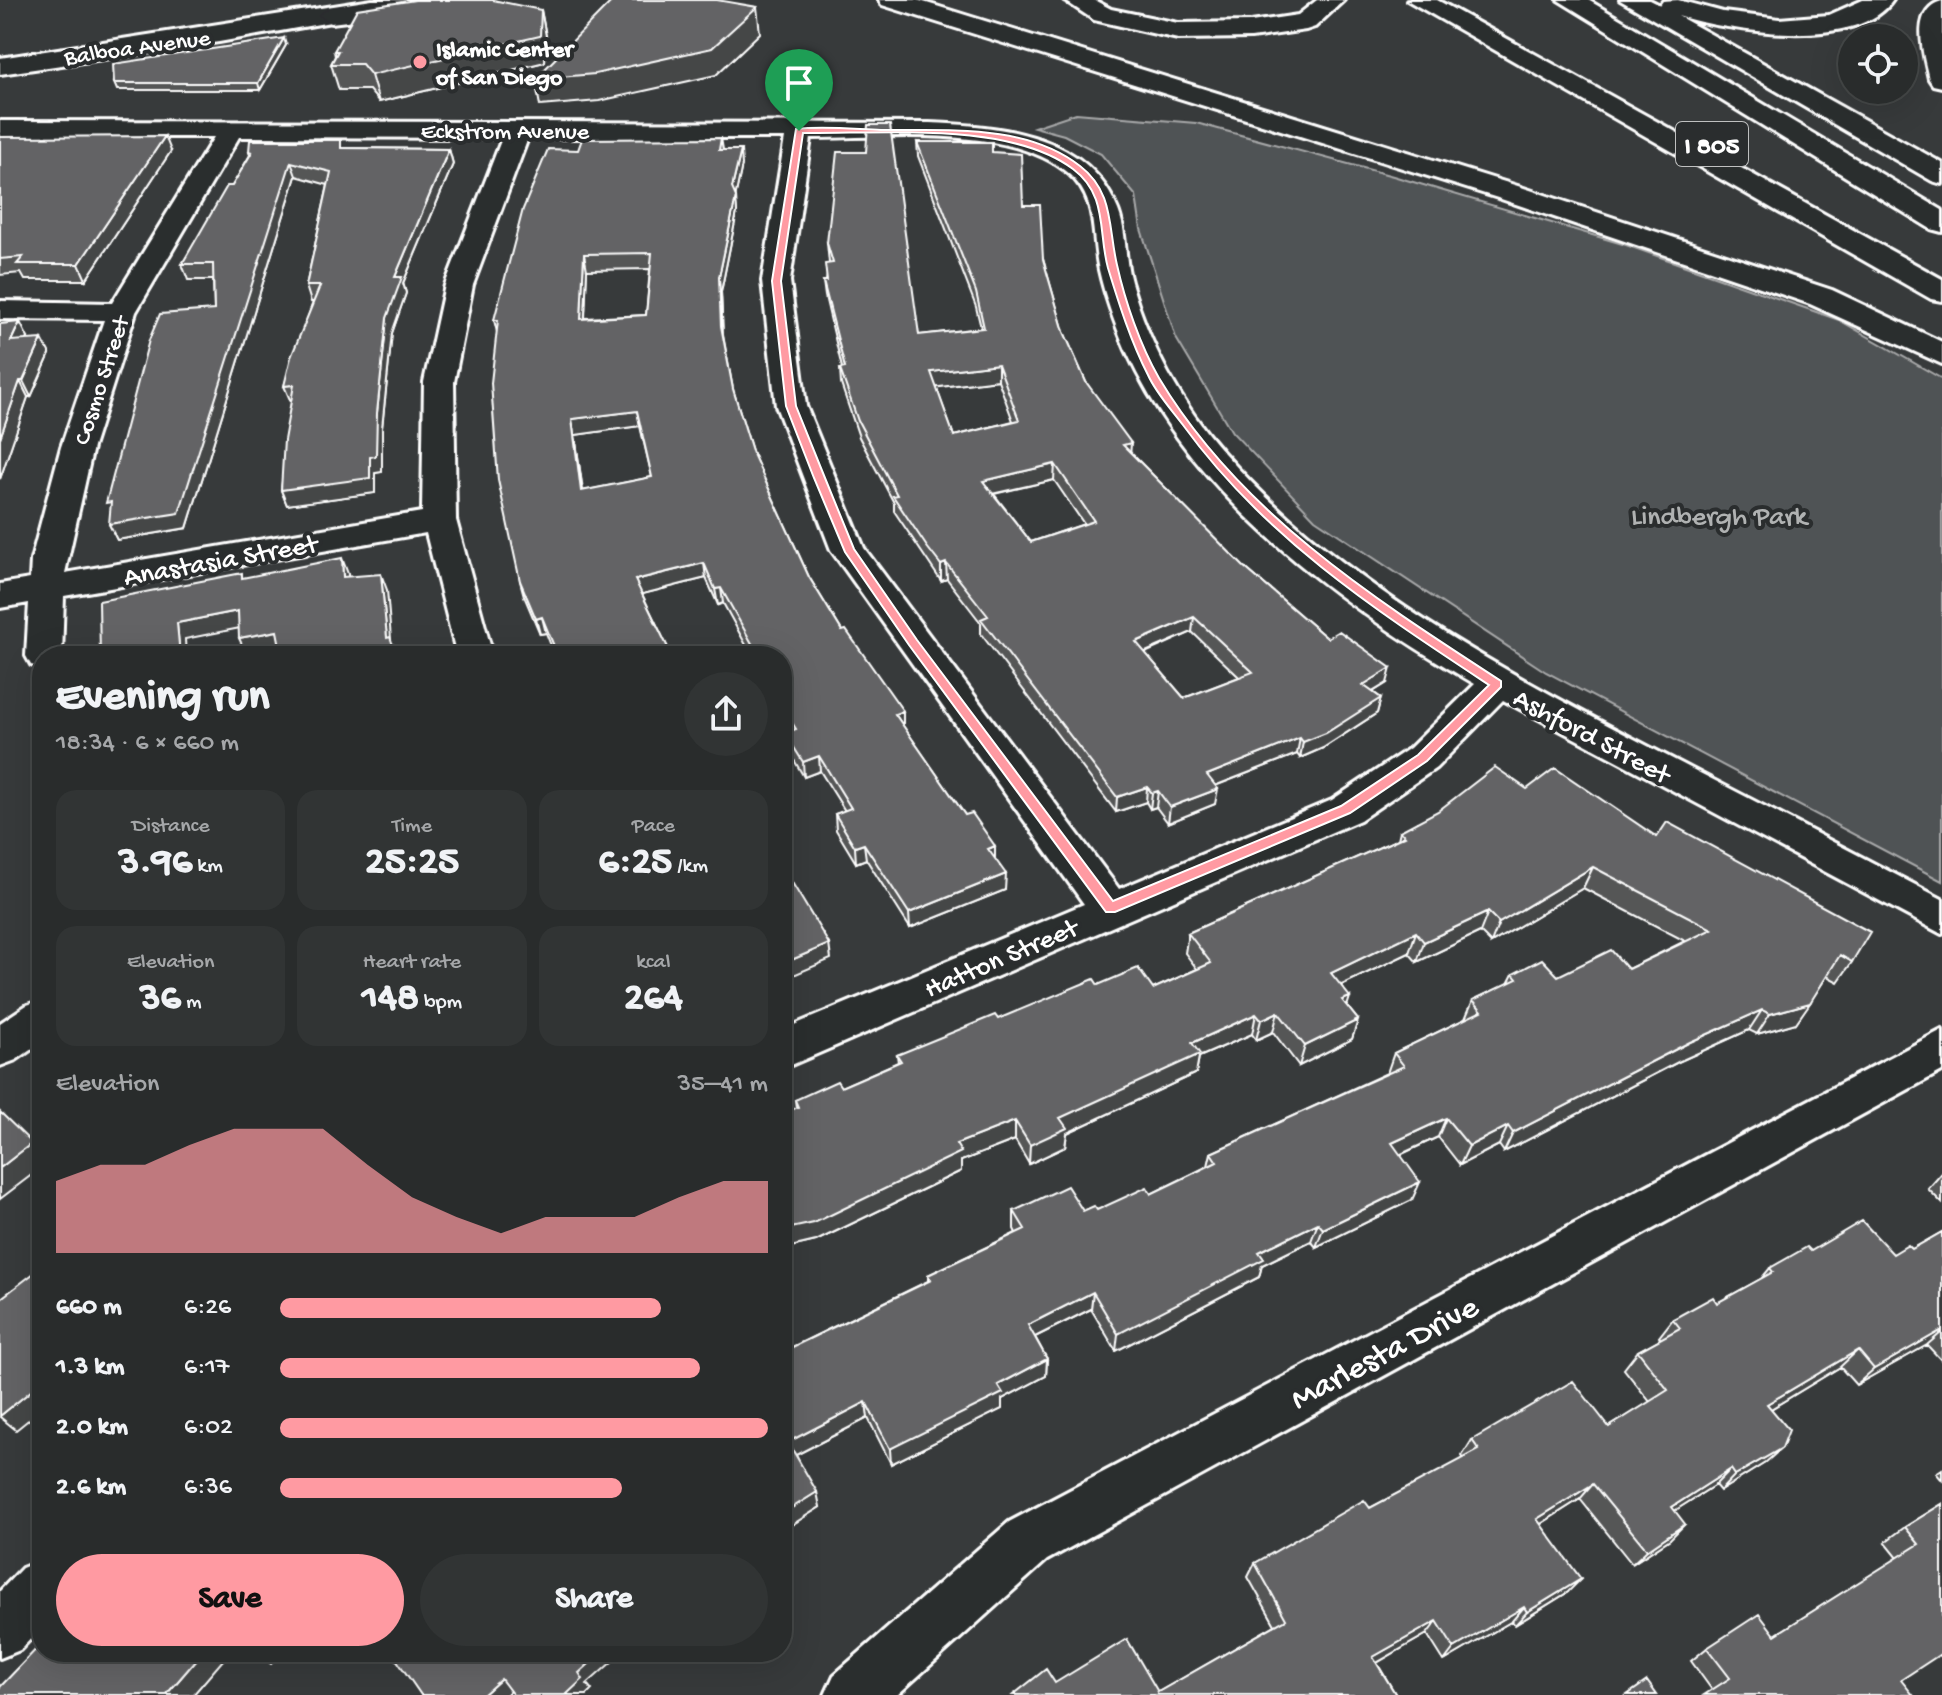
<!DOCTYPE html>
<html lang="en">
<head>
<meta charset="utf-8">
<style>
  :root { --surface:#292c2c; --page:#313434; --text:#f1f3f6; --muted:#a5a7a9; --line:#454848; --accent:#ff9aa2 }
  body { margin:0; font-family:"Gochi Hand",sans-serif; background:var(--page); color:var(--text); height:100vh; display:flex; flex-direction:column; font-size:30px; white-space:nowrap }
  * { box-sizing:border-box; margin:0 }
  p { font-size:26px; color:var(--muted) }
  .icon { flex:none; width:44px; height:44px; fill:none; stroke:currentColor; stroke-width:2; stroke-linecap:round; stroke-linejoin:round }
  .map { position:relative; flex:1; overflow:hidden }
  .side { position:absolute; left:32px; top:646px; width:760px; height:1016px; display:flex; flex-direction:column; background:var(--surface); border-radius:32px; box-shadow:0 8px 32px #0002,0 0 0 2px var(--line) }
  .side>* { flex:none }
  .fabs { position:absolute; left:1838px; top:24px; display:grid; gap:16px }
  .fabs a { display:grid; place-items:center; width:80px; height:80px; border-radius:50%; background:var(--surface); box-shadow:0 8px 32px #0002,0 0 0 2px var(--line); font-size:40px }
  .pin { position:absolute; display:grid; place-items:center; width:68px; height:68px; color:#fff; margin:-82px -34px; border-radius:50% 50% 50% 0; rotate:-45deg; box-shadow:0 0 8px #0007 }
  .pin .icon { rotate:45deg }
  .round { display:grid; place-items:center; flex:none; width:84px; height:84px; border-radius:42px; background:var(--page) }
  .summary { display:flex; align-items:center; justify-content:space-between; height:136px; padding:0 24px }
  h1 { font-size:44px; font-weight:800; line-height:60px }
  .figures { display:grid; grid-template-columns:repeat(3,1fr); gap:12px; height:136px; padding:8px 24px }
  .figures div { display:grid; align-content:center; border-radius:20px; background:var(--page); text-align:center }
  .figures b { font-size:40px; font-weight:800 }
  .figures small { font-size:22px; font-weight:400 }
  .figures p { font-size:22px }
  .chart { height:224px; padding:16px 24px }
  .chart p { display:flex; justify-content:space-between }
  .chart svg { width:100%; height:144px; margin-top:8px; fill:var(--accent); opacity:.7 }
  .cta { display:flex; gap:16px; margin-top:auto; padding:16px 24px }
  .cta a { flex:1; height:92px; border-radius:48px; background:var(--accent); color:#111; font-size:32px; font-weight:800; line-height:92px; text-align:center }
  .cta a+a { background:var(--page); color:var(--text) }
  ul { padding:0 24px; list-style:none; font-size:26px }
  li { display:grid; grid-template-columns:128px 96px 1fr; align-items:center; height:60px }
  li i { height:20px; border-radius:10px; background:var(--accent) }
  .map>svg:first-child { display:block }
  .green { fill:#505354; stroke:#a8a9aa; stroke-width:2 }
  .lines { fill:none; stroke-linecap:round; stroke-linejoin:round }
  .minor-casing { stroke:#fff; stroke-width:6 }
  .major-casing { stroke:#fff; stroke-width:6 }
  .highway-casing { stroke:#fff; stroke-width:6 }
  .minor { fill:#2a2d2e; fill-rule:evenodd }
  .major { fill:#2a2d2e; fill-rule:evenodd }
  .highway { fill:#2a2d2e; fill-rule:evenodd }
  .wall { fill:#555657; stroke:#fff; stroke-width:2; fill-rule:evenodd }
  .shaded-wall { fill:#454647; stroke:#fff; stroke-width:2 }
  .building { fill:#636465; stroke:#fff; stroke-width:2; fill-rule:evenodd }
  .route { fill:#ff9aa2; stroke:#fff; stroke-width:2; fill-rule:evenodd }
  .poi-dot { fill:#ff9aa2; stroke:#2a2d2e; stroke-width:3 }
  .labels { text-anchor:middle; stroke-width:8; stroke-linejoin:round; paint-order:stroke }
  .far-street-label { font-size:24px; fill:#fff; stroke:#2a2d2e }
  .far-poi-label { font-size:24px; font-weight:bold; fill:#fff; stroke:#2a2d2e; text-anchor:start }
  .shield { fill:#2a2d2e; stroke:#bfc0c0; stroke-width:2 }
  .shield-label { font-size:26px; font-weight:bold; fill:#fff }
  .park-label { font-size:28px; fill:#b0b2b2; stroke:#2a2d2e }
  .street-label { font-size:28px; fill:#fff; stroke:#2a2d2e }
  .near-street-label { font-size:34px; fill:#fff; stroke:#2a2d2e }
</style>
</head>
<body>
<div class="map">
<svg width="1942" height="1695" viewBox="0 0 1942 1695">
  <rect width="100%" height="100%" fill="#373a3b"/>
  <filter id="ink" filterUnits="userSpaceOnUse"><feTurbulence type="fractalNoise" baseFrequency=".0125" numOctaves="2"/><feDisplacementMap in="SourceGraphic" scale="16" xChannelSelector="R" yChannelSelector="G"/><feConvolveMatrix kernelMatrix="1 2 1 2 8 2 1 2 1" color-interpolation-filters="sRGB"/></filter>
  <g filter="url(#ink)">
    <path class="green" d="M1076 113 1196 123 1393 176 1626 245 1839 320 1942 379V881L1546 672 1315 519 1232 432 1176 338 1141 229 1136 196 1101 154 1064 135 1034 127Z"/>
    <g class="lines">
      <defs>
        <path id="minor" d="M0 121 929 123C1001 126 1088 133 1118 210 1127 232 1124 259 1131 282 1149 345 1180 403 1224 453 1342 586 1505 672 1661 753 1755 801 1848 850 1942 899V934L1503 700 1436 768 1360 820 782 1069V1030L1084 904 831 550 776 406 762 281 785 138H528L473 285 454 382 456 520 493 656H457L426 533 64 596 62 656H42V668L31 665 26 656 29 603 0 608V584L30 579 31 560 61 447 104 320 0 319V301L112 303 214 137H0ZM239 137 502 138 445 285 424 382 422 512 65 573 93 447 136 312ZM811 138C884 138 1011 123 1069 174 1099 200 1091 236 1099 270 1105 297 1115 324 1126 350 1192 497 1339 605 1475 684L1410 748 1332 800 1119 889 864 548 806 406 790 281Z
          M42 1000V1042L16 1060 0 1066V1023L27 1005Z
          M1942 1030V1071L1047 1560 897 1695H825L834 1675 1009 1522Z
          M42 1560V1627L20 1650 0 1658V1591L22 1568Z"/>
        <path id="major" d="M372 0H427L415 7 219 42 0 74V58Z"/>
        <path id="highway" d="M396 0H474L462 7 331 23 318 15 331 7Z
          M879 0H917L1521 187 1832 290 1942 342V364L1810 304 1501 199 882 5Z
          M1064 0H1094L1111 9 1178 23 1251 22 1298 15 1317 0H1344L1315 27 1306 30 1251 38 1178 39 1094 20Z
          M1407 0H1437L1942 279V301L1931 299Z
          M1558 0H1588L1942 210V232L1931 229Z
          M1620 0H1650L1660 5 1663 1 1678 0 1723 12 1779 19 1829 15 1863 0H1893C1858 52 1729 31 1678 16L1942 163V184L1932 181Z
          M1942 1V87L1933 85 1929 79C1924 56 1909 10 1942 1Z"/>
      </defs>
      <use href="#minor" class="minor-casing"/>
      <use href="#major" class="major-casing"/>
      <use href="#highway" class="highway-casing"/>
      <use href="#minor" class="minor"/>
      <use href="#major" class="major"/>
      <use href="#highway" class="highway"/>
    </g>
    <path class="wall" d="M541 10 546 36 545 62 379 102 369 90H339L331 64 335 56 334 51Z
      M286 45 260 90H117L114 83Z
      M0 137 171 151 86 280H25L21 273 0 275Z
      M721 138 723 150 742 165 735 197 737 212 721 292 723 335 733 389 753 454 809 577 842 631 903 711V726L965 815 995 846V859L1005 890 910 928 866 859 856 863 836 830 835 814 845 811 820 771 804 777 787 748 785 733 790 731 782 719V656H752L723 603 718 605 706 578 642 594 672 656H555L546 633 540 634 524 596 520 581 497 332 494 320 578 150ZM650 269 646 315 585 318 587 270ZM640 426 652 477 583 491 575 435Z
      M917 142 992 152 1023 205 1043 259 1064 332 1086 382 1130 452 1243 566 1327 638 1387 683 1373 692 1381 698 1377 713 1323 748 1300 758 1297 754 1215 786V804L1168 823 1156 807 1150 809 1146 802 1116 812 981 634V623L947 579 941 581 894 511V503L859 437 841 384 840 369 842 368 825 296 823 281H826L829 263 827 243 919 335 981 328 976 307 918 156ZM998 380 1013 421 954 436 936 387ZM1054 480 1084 524 1031 542 994 494ZM1192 632 1239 677 1184 698 1145 653Z
      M343 148 449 149 453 164 403 283 406 293 392 333 382 428V472L375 473V493L287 505 281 490 291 402 284 386 313 302H311L306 286 328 185 296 176 187 528 117 540 109 524 214 310 213 280H188L182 264 232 186 250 155 249 151Z
      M0 324 28 338 27 340 50 354 31 397H28L0 479Z
      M1527 789 1657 837 1852 962 1838 982 1827 976 1796 1023 1757 1034 1749 1030 1678 1062 1504 1152 1499 1145 1460 1165 1438 1137 1400 1155 1412 1200 1316 1247 1311 1241 1262 1265 1259 1277 1116 1351 1091 1309 1035 1337 1047 1359 1046 1376 1002 1399V1409L891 1464 868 1418 796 1455 820 1507 782 1531V1352L928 1281V1275L1016 1233 1014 1229V1211H1083L1097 1210 1151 1194 1208 1166 1211 1153 1387 1073 1394 1053 1465 1019 1473 1000 1508 984 1513 974 1558 976 1628 969 1685 941 1583 888 1491 943 1480 932 1417 962 1409 953 1341 985 1347 1006 1358 1020 1352 1039 1299 1066 1273 1032 1256 1040 1252 1034 1199 1057 1196 1073 1067 1133 1065 1147 1029 1164 1015 1140 961 1161V1171L816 1241 782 1249V1114L796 1108 795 1100 841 1087 898 1062 897 1055 1098 985 1153 989 1197 969 1185 953 1188 933 1398 839 1400 831Z
      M1942 1173V1203L1928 1189Z
      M1942 1232V1361L1927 1345 1856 1385 1840 1367 1771 1409 1765 1463 1720 1491 1715 1485 1674 1511 1670 1539 1632 1564 1580 1499 1541 1524 1568 1592 1515 1625 1512 1621 1444 1661 1427 1634 1377 1663 1396 1695H1013L1055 1683 1158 1692 1275 1625 1248 1577 1255 1563 1370 1508 1464 1459 1462 1456 1472 1440 1609 1427 1650 1402 1624 1369 1638 1351 1661 1339 1659 1337 1673 1319 1717 1303 1761 1279 1770 1268 1811 1251 1893 1254 1912 1249Z
      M1942 1469V1480L1936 1473Z
      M1942 1504V1657L1940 1655 1712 1690 1691 1661 1707 1648 1775 1635 1898 1558 1885 1542 1905 1527Z"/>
    <path class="shaded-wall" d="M757 7 760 33 716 75 599 101 540 106 535 79Z
      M541 10 546 36 545 62 379 102 371 75Z
      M284 38 286 45 260 90 258 83Z
      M165 136 171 151 86 280 79 264Z
      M449 149 453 164 403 283 406 293 392 333 382 428V472L375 473V493L287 505 281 490 370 457 377 413 387 318 395 277Z
      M741 150 742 165 734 203 732 188Z
      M291 162 296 176 187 528 117 540 109 524Z
      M736 197 737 212 721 292 723 341 721 326 719 277Z
      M584 254 587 270 584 334 581 319Z
      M20 322 28 338 19 356 11 341Z
      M42 339 50 354 31 397 23 381Z
      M998 364V380L931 388V372Z
      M20 381 28 397 0 479V438Z
      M637 411 640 426 575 435 585 507 581 491 572 419Z
      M1131 443 1130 458 1123 445Z
      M1055 464 1054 480 983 496V481Z
      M342 558 348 574 349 592 343 577Z
      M704 563 706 578 639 595 635 580Z
      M946 563 947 579 941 581V565Z
      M381 574 387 590 391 639 387 638Z
      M721 588 723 603 718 605 715 589Z
      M238 611 245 627 185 639 186 656H180L177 623Z
      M542 617 546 633 540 634 536 619Z
      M1194 617 1192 632 1134 657 1136 642Z
      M277 631 284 647 246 654 239 638Z
      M1391 668 1387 683 1359 700 1363 685Z
      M1381 698 1377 713 1323 748 1300 758 1303 742Z
      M903 711V726L895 714Z
      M1300 738 1297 754 1204 790 1207 775Z
      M819 756 820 771 804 777 803 762Z
      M1147 787 1146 802 1116 812 1117 797Z
      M1218 789 1215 804 1168 823 1170 807Z
      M1158 791 1156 807 1150 809 1152 793Z
      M864 844 866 859 856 863 855 847Z
      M995 846V861L988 849Z
      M1593 867 1583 888 1491 943 1499 923Z
      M1006 874 1005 890 910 928 909 913Z
      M1488 912 1480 932 1417 962 1424 942Z
      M1416 932 1409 953 1325 993 1331 973Z
      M829 944 831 959 782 980V964Z
      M1350 997 1344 1016 1342 1000Z
      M1810 1003 1796 1023 1757 1034 1770 1014Z
      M1762 1010 1749 1030 1678 1062 1504 1152 1513 1133 1690 1042Z
      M1278 1012 1273 1032 1256 1040 1261 1020Z
      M1256 1014 1252 1034 1199 1057 1196 1073 1067 1133 1065 1147 1029 1164 1030 1145 1060 1118 1192 1043Z
      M1358 1020 1352 1039 1299 1066 1305 1046Z
      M1446 1118 1438 1137 1384 1162 1392 1143Z
      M1015 1121V1140L961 1161V1171L816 1241 782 1249V1230L956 1144Z
      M1508 1126 1499 1145 1460 1165 1469 1146Z
      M32 1143 42 1155V1167L0 1199V1168Z
      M1420 1182 1412 1200 1316 1247 1323 1229Z
      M1318 1223 1311 1241 1262 1265 1259 1277 1116 1351 1118 1334 1259 1252Z
      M1093 1292 1091 1309 1027 1341 1028 1325Z
      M1942 1330V1332L1927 1345 1856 1385 1874 1369Z
      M1858 1350 1840 1367 1751 1421 1767 1404Z
      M1047 1359 1046 1376 1002 1399V1409L891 1464 890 1449 998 1385Z
      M42 1382V1409L16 1430 0 1417V1416Z
      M866 1402 868 1418 792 1457 788 1442Z
      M1782 1448 1765 1463 1720 1491 1735 1475Z
      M1731 1469 1715 1485 1657 1522 1672 1507Z
      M1593 1484 1580 1499 1525 1534 1537 1519Z
      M817 1492 820 1507 782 1531V1514Z
      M1685 1524 1670 1539 1632 1564 1647 1550Z
      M1581 1579 1568 1592 1515 1625 1527 1612Z
      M1524 1607 1512 1621 1444 1661 1454 1648Z
      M1437 1621 1427 1634 1364 1670 1373 1657Z
      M203 1652H230L193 1695H166Z
      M256 1652H283L271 1664Z
      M602 1652H623L587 1684 592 1690 587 1695H566L579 1673Z
      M501 1679 511 1690 506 1695H483Z"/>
    <path class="building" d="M415 0H493L541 10 540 36 371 75 362 64H331L338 51H334L357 9Z
      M613 0H717L757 7 712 48 595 74 535 79Z
      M284 38 258 83H114L113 64Z
      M868 125H890L919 335 984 328 976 292 917 142H992V152L1021 154 1023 205H1040L1043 259 1064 332 1086 382 1131 443 1123 445 1243 566 1327 638 1339 631 1391 668 1363 685 1381 698 1326 733 1303 742 1300 738 1207 775 1218 789 1170 807 1158 791 1152 793 1147 787 1117 797 981 619 988 616 946 563 941 565 927 547 893 496 897 495 858 421 840 369 845 368 823 281H827L825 264 833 263 827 243 837 152H866ZM998 364 1019 420 954 436 931 372ZM1055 464 1094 521 1031 542 983 481ZM1194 617 1253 672 1184 698 1136 642Z
      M165 136 79 264H17L23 257 0 259V137Z
      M721 138 719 150H741L732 188 736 197 719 277 721 326 733 389 753 454 809 577 842 631 846 630 903 711 895 714 965 815 972 813 995 846 988 849 1006 874 909 913 864 844 855 847 835 814 851 808 819 756 803 762 785 733 796 729 782 707V656H759L721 588 715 589 704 563 635 580 672 656H558L542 617 536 619 520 581 498 480 491 383 498 320H494L523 209 548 149 578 150 582 139ZM652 253 646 315 581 319 584 254ZM637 411 652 477 581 491 572 419Z
      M250 140H341V148L449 149 395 277H402L387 318 377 413 376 456 370 457V478L281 490 284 440 294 385 284 386 291 357 320 286H306L331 172 291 162 179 513 109 524 111 502 106 503 149 340 160 314 214 310 213 264H182L227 186H232L252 152 249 151Z
      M20 322 11 341 42 339 23 381H20L0 438V324Z
      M342 558 343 577 381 574 387 638 390 637 397 656H282L277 631 239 638 238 611 177 623 180 656H100L99 601 242 573V578Z
      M1495 767 1527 789 1555 768 1657 837 1667 822 1870 932 1852 962 1840 955 1810 1003 1770 1014 1762 1010 1690 1042 1513 1133 1508 1126 1469 1146 1446 1118 1392 1143 1420 1182 1323 1229 1318 1223 1259 1252 1264 1259 1118 1334 1093 1292 1028 1325 1047 1359 998 1385 1003 1393 890 1449 866 1402 788 1442 817 1492 782 1514V1352L931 1280 928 1275 1025 1229 1014 1211 1067 1186 1083 1211 1094 1206 1097 1210 1147 1187 1151 1194 1217 1162 1211 1153 1404 1066 1394 1053 1482 1011 1473 1000 1517 979 1513 974 1542 959 1558 976 1611 950 1628 969 1712 929 1593 867 1499 923 1488 912 1424 942 1416 932 1331 973 1350 997 1342 1000 1358 1020 1305 1046 1278 1012 1261 1020 1256 1014 1192 1043 1200 1054 1060 1118 1067 1128 1030 1145 1015 1121 956 1144 961 1152 814 1223 782 1230V1114L798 1107 795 1100 837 1081 841 1087 901 1061 897 1055 995 1015 998 1019 1094 979 1098 985 1138 968 1153 989 1211 963 1188 933 1405 836 1400 831 1438 811Z
      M782 866 829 944 782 964Z
      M42 1105V1114L37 1108Z
      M0 1112 32 1143 0 1168Z
      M1862 1221 1893 1254 1908 1245 1912 1249 1942 1232V1330L1874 1369 1858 1350 1767 1404 1789 1430 1782 1448 1735 1475 1731 1469 1672 1507 1685 1524 1647 1550 1593 1484 1537 1519 1581 1579 1527 1612 1524 1607 1454 1648 1437 1621 1373 1657 1396 1695H1013L1046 1669 1055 1683 1127 1639 1158 1692 1286 1619 1255 1563 1364 1500 1370 1508 1479 1450 1472 1440 1573 1381 1609 1427 1668 1390 1638 1351 1680 1328 1673 1319 1713 1297 1717 1303 1773 1272 1770 1268 1807 1247 1811 1251Z
      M42 1267V1382L0 1416V1299Z
      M1942 1504V1653L1901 1680 1913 1695H1704L1730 1678 1707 1648 1759 1614 1775 1635 1919 1544 1905 1527Z
      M42 1643V1652H203L166 1695H0V1687Z
      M393 1652H602L579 1673 583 1679 566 1695H513L501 1679 483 1695H421L392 1653Z
      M1647 1681 1657 1695H1627Z"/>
  </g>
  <path class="route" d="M796 129C823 126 853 129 881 130 946 131 1025 123 1080 166 1114 192 1108 227 1117 265 1125 301 1140 345 1159 378 1239 512 1373 598 1501 681V687L1427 761 1350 813 1115 912H1106L909 645 845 552 814 478 786 406 772 281ZM803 133C881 134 1009 121 1073 169 1108 195 1098 232 1108 268 1119 304 1131 342 1148 375 1156 393 1171 409 1183 425 1265 538 1374 609 1489 685L1418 755 1341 806 1113 901 917 640 854 549 825 478 796 406 781 281Z"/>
  <circle class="poi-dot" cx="420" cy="62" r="8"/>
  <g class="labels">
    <g class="far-street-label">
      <text transform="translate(137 46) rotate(-8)" y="8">Balboa Avenue</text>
      <text x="505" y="138">Eckstrom Avenue</text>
      <text transform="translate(100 380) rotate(-72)" y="8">Cosmo Street</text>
    </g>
    <g class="far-poi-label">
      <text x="436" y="56">Islamic Center<tspan x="436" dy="28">of San Diego</tspan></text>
    </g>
    <rect class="shield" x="1676" y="122" width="72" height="44" rx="6"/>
    <g class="shield-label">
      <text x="1712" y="153">I 805</text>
    </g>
    <g class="park-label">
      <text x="1719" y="524">Lindbergh Park</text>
    </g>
    <g class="street-label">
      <text transform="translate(220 558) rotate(-10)" y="10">Anastasia Street</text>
      <text transform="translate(1593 734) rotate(28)" y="10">Ashford Street</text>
      <text transform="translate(1000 956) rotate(-23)" y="10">Hatton Street</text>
    </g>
    <g class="near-street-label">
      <text transform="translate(1383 1350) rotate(-28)" y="12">Marlesta Drive</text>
    </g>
  </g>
</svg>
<div class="fabs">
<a><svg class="icon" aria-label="locate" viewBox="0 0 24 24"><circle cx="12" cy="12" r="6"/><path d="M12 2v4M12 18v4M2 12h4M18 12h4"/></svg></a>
</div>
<div class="pin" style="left:799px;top:131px;background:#1e9e55"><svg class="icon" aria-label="arrive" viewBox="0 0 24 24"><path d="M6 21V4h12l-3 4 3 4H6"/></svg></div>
<section class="side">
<div class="summary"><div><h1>Evening run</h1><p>18:34 · 6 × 660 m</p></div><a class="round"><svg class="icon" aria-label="share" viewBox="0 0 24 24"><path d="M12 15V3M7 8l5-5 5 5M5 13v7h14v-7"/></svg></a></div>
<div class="figures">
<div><p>Distance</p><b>3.96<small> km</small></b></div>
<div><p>Time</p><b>25:25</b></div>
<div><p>Pace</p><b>6:25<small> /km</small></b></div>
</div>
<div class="figures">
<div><p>Elevation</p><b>36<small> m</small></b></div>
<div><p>Heart rate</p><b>148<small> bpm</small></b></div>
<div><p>kcal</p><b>264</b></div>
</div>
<div class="chart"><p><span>Elevation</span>35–41 m</p>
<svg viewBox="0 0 160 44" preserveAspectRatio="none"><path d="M0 44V22L10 17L20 17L30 11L40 6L50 6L60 6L70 17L80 27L90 33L100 38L110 33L120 33L130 33L140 27L150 22L160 22V44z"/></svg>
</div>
<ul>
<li><b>660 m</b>6:26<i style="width:78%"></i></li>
<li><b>1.3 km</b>6:17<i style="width:86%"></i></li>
<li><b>2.0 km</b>6:02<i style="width:100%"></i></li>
<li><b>2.6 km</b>6:36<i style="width:70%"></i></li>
</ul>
<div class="cta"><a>Save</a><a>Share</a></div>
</section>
</div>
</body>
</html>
